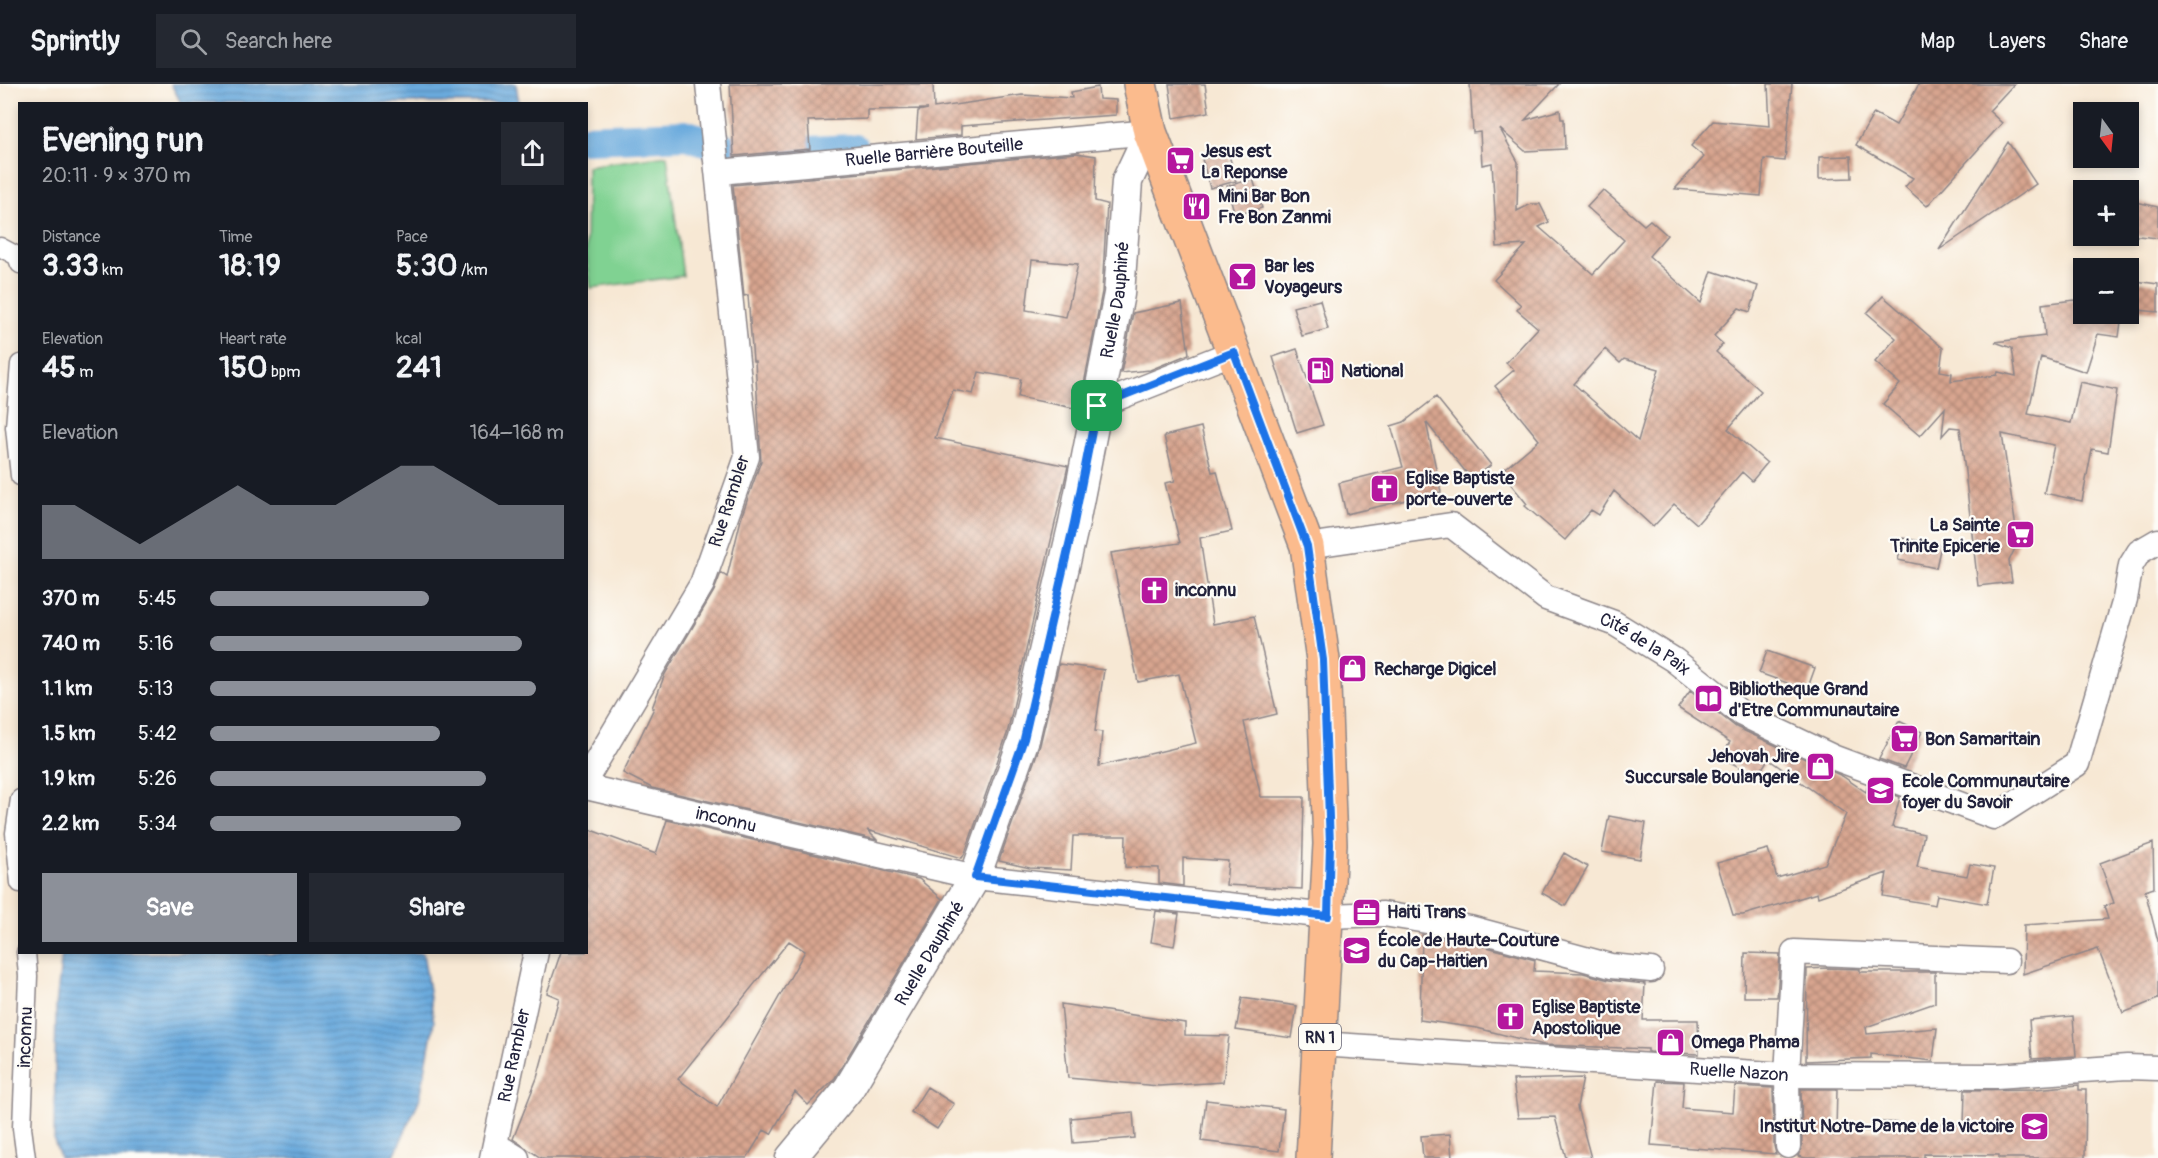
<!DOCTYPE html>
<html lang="en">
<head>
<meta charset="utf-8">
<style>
  :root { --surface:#171b24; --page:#242831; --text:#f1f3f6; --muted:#9ea1a6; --line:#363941; --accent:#8c9099 }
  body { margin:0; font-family:Pangolin,sans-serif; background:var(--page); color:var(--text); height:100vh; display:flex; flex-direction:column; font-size:22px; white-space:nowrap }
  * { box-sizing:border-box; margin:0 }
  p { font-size:20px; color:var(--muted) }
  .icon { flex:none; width:33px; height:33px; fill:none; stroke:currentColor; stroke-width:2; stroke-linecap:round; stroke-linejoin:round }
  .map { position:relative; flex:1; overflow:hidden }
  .details { position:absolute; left:18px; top:18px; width:570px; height:852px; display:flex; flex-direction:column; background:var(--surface); border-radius:0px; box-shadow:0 3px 9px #0003 }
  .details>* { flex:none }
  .needle { width:39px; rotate:165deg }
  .buttons { position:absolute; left:2073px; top:18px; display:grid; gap:12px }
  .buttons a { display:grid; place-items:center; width:66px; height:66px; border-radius:0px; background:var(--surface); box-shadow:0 3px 9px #0003; font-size:30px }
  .pin { position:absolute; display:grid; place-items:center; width:51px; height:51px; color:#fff; margin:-26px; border-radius:12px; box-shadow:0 3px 9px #0006 }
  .round { display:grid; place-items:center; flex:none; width:63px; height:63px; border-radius:0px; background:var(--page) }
  .summary { display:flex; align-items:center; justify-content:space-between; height:102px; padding:0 24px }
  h1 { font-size:33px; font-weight:700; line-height:45px }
  .metrics { display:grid; grid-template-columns:repeat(3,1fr); gap:9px; height:102px; padding:6px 24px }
  .metrics div { display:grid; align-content:center }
  .metrics b { font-size:30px; font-weight:700 }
  .metrics small { font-size:16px; font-weight:400 }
  .metrics p { font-size:16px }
  .chart { height:168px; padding:12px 24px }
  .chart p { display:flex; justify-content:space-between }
  .chart svg { width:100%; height:108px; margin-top:6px; fill:var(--accent); opacity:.7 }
  .primary-button { display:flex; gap:12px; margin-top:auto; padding:12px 24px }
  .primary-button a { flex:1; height:69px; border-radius:0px; background:var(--accent); color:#fff; font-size:24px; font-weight:700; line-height:69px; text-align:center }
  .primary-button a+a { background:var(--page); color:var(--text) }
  ul { padding:0 24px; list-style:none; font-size:20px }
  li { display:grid; grid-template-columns:96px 72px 1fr; align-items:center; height:45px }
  li i { height:15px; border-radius:8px; background:var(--accent) }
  header { display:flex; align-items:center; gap:36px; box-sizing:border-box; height:84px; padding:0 30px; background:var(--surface); border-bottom:2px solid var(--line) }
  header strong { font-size:28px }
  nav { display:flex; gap:33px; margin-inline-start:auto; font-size:21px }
  .search { width:420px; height:54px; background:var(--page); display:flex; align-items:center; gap:15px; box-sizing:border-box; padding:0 21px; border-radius:0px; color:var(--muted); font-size:22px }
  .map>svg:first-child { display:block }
  .grass { fill:#80d292; stroke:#517a66; stroke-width:1.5 }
  .water { fill:url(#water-rules); stroke:#46668c; stroke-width:1.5 }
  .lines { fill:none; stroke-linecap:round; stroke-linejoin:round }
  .canal { stroke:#6aaadd; stroke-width:30 }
  .building { fill:url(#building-cross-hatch); fill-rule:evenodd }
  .pedestrian-casing { stroke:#8c8588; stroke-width:21 }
  .minor-casing { stroke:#8c8588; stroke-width:27 }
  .tertiary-casing { stroke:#8c8588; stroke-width:33 }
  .primary-casing { stroke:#8c8588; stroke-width:36 }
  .pedestrian { stroke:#fff; stroke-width:18 }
  .minor { stroke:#fff; stroke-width:24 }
  .tertiary { stroke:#fff; stroke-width:30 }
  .primary { stroke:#fbbb8d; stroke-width:33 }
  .route-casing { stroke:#fff; stroke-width:12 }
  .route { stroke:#1a73e8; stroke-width:8 }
  .labels { text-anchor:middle; stroke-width:4.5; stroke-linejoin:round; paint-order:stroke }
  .shield { fill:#fdfcf7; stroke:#646373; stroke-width:1.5 }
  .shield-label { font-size:16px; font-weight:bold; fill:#22223b }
  .poi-label { font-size:18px; font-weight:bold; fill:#22223b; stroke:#fdfcf7; text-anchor:start }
  .street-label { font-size:18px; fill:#22223b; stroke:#fdfcf7 }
</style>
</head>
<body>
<header>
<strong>Sprintly</strong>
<div class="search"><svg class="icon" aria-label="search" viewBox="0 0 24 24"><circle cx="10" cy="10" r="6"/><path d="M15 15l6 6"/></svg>Search here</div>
<nav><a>Map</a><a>Layers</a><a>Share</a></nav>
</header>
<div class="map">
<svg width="2158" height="1074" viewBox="0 0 2158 1074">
  <defs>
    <pattern id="water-rules" width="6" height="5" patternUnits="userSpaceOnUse" patternTransform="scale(1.5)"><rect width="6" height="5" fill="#6aaadd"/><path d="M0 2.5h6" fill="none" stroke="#578ab4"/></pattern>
    <pattern id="building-cross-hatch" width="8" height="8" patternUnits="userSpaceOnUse" patternTransform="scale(1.5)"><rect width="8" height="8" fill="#d8a58f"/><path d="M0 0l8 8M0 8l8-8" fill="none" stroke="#af8676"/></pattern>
  </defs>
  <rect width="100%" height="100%" fill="#fdfcf7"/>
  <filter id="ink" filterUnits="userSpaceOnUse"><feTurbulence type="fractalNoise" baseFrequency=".0167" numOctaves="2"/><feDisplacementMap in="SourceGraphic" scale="12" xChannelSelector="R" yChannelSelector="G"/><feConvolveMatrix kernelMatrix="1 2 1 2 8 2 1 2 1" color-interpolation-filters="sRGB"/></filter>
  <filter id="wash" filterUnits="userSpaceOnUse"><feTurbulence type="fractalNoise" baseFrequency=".008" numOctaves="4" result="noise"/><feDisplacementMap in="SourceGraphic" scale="24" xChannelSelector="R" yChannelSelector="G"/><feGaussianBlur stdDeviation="1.35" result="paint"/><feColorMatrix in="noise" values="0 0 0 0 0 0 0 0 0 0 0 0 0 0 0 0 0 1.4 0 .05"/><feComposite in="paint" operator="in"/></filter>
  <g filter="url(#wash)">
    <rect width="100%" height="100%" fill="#f7e8d4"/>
    <path class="grass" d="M667 71 683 192 591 204 586 171 587 82Z"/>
    <path class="water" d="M171 0H516L519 19H181Z
      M62 869H423L434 938 420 1014 393 1074H60L54 1056 56 922Z"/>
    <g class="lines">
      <path class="canal" d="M586 55 687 51 741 70 855 65"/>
    </g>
    <g id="blocks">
      <path class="building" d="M730 0H933L934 24 1022 11 1072 14 1071 8 1098 3 1099 15 1116 16V31L961 42V51L916 55 918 27 928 25 867 26V35L808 37 810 65 734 72Z
        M1169 0H1205L1209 28 1174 34Z
        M1470 0H1559L1525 36 1560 26 1561 35H1564L1565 65 1525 67 1500 45 1518 78 1517 127 1531 120H1540L1549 138 1539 143 1593 190 1624 156 1587 123 1603 106 1644 141 1650 136 1667 151 1649 172 1701 219 1712 187 1758 202 1750 228 1739 224 1714 252 1723 260 1716 268 1761 307 1728 345 1767 379 1752 397 1742 388 1697 440 1674 420 1653 443 1614 407 1599 431 1591 426 1565 456 1525 422 1527 420 1501 388 1539 356 1495 302 1514 286 1506 279 1538 244 1517 226 1521 221 1494 196 1526 161 1497 163 1492 79 1482 81 1480 48 1473 49ZM1605 265 1620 279 1624 275 1659 285 1638 357 1574 300Z
        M1768 0H1792L1785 77 1764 75 1761 112 1675 105 1704 73 1691 62 1713 37 1770 42Z
        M1919 0H2014L1989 27 2002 39 1927 122 1905 103 1913 94 1856 61 1874 29 1896 41Z
        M2008 58 2036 100 1939 166Z
        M1228 67 1236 97 1210 104 1202 75Z
        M1076 69 1096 72 1095 117 1107 120 1102 208 1079 325 1018 313 1021 295 979 288 973 310 953 306 935 354 1068 382 1007 650 965 769 962 774 867 746 877 756 652 704 623 689 654 624H652L665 590 714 507 721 489 727 493 742 431 761 377 755 277H753L748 211 744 212 733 101ZM1032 176 1078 180 1066 233 1026 226Z
        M1851 72 1852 94 1819 95V73Z
        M1253 95 1262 124 1235 131 1227 102Z
        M2128 116 2158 123V154L2128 151Z
        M2128 196 2158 200V228L2128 225Z
        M1883 212 1943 264 1940 287 1952 289 1951 297 1997 291 1998 288 2016 292 2012 264 1995 258 2045 252 2042 220 2075 216 2077 230H2122L2119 253 2098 250 2086 288 2041 273 2028 330 2071 339 2080 298 2117 306 2108 368 2092 365 2082 417 2044 409 2054 361 2002 350 2018 458 2009 477 2012 498 1978 502 1960 344 1950 343 1942 352 1945 324 1920 352 1883 320 1900 300 1875 278 1896 254 1867 229Z
        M1320 216 1328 245 1302 252 1293 223Z
        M1182 219 1189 270 1150 286 1121 289 1133 229Z
        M1297 265 1323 341 1297 349 1273 273Z
        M1436 313 1491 381 1472 396 1426 338 1441 408 1346 430 1339 399 1403 383 1391 342 1404 338Z
        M1201 343 1212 388 1217 387 1232 447 1200 454 1213 540 1254 532 1277 630 1244 638 1261 713H1304L1302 805 1226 801 1228 777 1183 774V802L1159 799V784L1125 783 1126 752H1073L1071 786 1030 784 999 777 1040 661 1059 580 1104 586 1095 647 1102 648 1099 682 1196 659 1179 590 1138 598 1111 469 1180 459 1165 399 1175 397 1164 352Z
        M1903 454 1941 461 1936 484 1898 476Z
        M1767 567 1815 584 1807 606 1759 589Z
        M1690 607 1736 643 1842 692 1866 708 1868 701 1900 713 1892 743 1924 750 1917 783 1967 792 1970 780 1994 784 1987 820 1937 811 1935 821 1883 812 1887 789 1818 813 1817 809 1743 831H1733L1717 779 1768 765 1777 794 1825 780 1846 730 1768 675 1757 693 1721 673 1730 658 1678 624Z
        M1899 637 1922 648 1904 684 1879 675Z
        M1609 732 1646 739 1640 775 1602 768Z
        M667 736 919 795 942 815 835 994 808 1021 795 1008 771 1050 764 1046 747 1074H541L513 1055 537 994 559 914 547 909 561 868H586V759L591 746 656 770ZM789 857 805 867 717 1023 678 995Z
        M2153 759 2154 804 2145 807 2158 857V915L2123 929 2098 865 2023 890 2024 841 2108 835 2104 822 2114 819 2100 779Z
        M1564 769 1588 783 1565 822 1542 809Z
        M1156 827 1179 830 1174 862 1151 858Z
        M1422 851 1472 859 1535 876 1534 887 1583 889 1609 896 1645 900 1643 936H1698L1699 970 1648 968V965L1544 961 1477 944 1420 936Z
        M1745 869 1780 870 1777 913H1744Z
        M1828 884 1860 885V888H1935V919L1866 943 1867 950 1937 944 1933 977 1871 970V974L1806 977 1807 885Z
        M1242 914 1297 922 1292 954 1236 946Z
        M1061 920 1185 939V951L1229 952 1223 998 1159 1002 1068 994Z
        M2073 932 2076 972 2032 975 2029 936Z
        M1583 994 1577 1023 1591 1074H1566L1555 1033 1518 1034 1513 996Z
        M1657 997 1684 998 1682 1024 1733 1028 1735 1002 1773 1004 1774 1062 1776 1070 1651 1061Z
        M2079 1001V1006H2086L2085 1074H1999V1071L1924 1070V1074H1805L1798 1072 1802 1062 1801 1005H1837L1836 1046 1880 1047V1038L1964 1041 1965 1006 2035 1005Z
        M927 1003 954 1020 937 1045 911 1028Z
        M1206 1016 1284 1025 1279 1067 1201 1057Z
        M1133 1028 1135 1054 1073 1059 1071 1034Z
        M1450 1050 1452 1074H1423L1421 1052Z"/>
    </g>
  </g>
  <g filter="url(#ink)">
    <use href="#blocks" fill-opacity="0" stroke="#8c8588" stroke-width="1.5"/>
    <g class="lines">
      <defs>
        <path id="pedestrian" d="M0 163 17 172 20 180
          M20 280 15 343 20 392
          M20 715 15 749 20 799
          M26 868 28 892 22 1044 26 1074"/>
        <g id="minor">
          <path id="s1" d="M719 88 1150 48"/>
          <path d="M1097 322 1234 268"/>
          <path id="s2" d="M1307 462 1451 441 1546 514 1614 539 1674 576 1742 630 1835 674 1994 733 2077 680 2125 515 2131 481 2139 468 2158 457"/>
          <path d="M586 695 702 500 747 373 708 0"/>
          <path id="s3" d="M586 703 975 793 1328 832 1383 830 1470 844 1611 882 1651 886"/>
          <path id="s4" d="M1320 960 1787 991 1996 992 2127 983 2158 984"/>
          <path d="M496 1061 517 1074"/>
          <path d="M1788 1062 1787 991 1794 868 2006 877"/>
          <path id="s5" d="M492 1074 536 868"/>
        </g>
        <g id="tertiary">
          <path id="s6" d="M791 1074 849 1004 975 793 1024 655 1074 439 1119 210 1127 97 1150 48"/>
        </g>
        <path id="primary" d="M1140 0 1150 48 1307 462 1323 576 1330 760 1313 1074"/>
      </defs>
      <use href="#pedestrian" class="pedestrian-casing"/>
      <use href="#minor" class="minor-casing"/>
      <use href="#tertiary" class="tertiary-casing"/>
      <use href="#primary" class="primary-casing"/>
      <use href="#pedestrian" class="pedestrian"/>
      <use href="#minor" class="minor"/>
      <use href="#tertiary" class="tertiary"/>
      <use href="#primary" class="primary"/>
    </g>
  </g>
  <g class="lines" filter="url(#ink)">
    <defs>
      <path id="route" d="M1234 268 1307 462 1323 576 1330 760 1328 832 975 793 1024 655 1074 439 1097 322Z"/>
    </defs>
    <use href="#route" class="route-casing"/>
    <use href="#route" class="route"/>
  </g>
  <defs>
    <symbol id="supermarket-square" viewBox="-11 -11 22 22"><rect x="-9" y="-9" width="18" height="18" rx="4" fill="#b5179e" stroke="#fdfcf7"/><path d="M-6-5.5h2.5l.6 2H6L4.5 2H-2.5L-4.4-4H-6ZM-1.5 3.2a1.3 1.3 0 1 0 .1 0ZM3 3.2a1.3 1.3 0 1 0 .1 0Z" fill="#fff"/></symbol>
    <symbol id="restaurant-square" viewBox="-11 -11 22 22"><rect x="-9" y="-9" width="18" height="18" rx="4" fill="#b5179e" stroke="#fdfcf7"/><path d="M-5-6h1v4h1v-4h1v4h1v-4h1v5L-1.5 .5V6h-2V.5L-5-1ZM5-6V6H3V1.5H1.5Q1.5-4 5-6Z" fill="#fff"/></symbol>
    <symbol id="bar-square" viewBox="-11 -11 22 22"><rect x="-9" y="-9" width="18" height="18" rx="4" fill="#b5179e" stroke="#fdfcf7"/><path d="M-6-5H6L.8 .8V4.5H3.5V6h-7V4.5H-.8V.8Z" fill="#fff"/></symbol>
    <symbol id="fuel-square" viewBox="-11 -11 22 22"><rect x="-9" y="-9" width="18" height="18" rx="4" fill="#b5179e" stroke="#fdfcf7"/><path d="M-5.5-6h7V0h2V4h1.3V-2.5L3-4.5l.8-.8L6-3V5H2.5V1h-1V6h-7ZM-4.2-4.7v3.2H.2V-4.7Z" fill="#fff"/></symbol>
    <symbol id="church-square" viewBox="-11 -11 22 22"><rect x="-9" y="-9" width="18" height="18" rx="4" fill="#b5179e" stroke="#fdfcf7"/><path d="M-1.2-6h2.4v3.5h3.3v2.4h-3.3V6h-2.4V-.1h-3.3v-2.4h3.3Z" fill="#fff"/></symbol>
    <symbol id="shop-square" viewBox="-11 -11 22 22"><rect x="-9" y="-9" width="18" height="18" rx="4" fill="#b5179e" stroke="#fdfcf7"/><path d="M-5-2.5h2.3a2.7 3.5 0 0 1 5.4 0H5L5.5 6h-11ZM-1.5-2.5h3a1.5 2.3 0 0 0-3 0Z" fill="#fff"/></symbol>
    <symbol id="library-square" viewBox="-11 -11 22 22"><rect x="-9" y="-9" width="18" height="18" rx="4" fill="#b5179e" stroke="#fdfcf7"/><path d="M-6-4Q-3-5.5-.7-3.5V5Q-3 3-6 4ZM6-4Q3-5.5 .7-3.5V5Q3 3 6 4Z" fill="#fff"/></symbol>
    <symbol id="school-square" viewBox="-11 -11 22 22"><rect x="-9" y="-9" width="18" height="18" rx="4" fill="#b5179e" stroke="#fdfcf7"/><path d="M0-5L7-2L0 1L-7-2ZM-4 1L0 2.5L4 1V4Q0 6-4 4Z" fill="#fff"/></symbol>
    <symbol id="office-square" viewBox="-11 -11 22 22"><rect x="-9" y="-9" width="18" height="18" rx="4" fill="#b5179e" stroke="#fdfcf7"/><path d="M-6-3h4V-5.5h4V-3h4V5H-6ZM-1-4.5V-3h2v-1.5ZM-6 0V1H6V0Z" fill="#fff"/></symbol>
  </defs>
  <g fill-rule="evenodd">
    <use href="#supermarket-square" x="1164" y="60" width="33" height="33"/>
    <use href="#restaurant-square" x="1180" y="106" width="33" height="33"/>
    <use href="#bar-square" x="1226" y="176" width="33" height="33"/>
    <use href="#fuel-square" x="1304" y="270" width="33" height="33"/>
    <use href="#church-square" x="1368" y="388" width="33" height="33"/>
    <use href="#supermarket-square" x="2004" y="434" width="33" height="33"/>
    <use href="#church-square" x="1138" y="490" width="33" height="33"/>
    <use href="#shop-square" x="1336" y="568" width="33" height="33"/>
    <use href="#library-square" x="1692" y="598" width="33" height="33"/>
    <use href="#supermarket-square" x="1888" y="638" width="33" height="33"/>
    <use href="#shop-square" x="1804" y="666" width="33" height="33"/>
    <use href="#school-square" x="1864" y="690" width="33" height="33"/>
    <use href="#office-square" x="1350" y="812" width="33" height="33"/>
    <use href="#school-square" x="1340" y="850" width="33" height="33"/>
    <use href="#church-square" x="1494" y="916" width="33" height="33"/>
    <use href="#shop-square" x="1654" y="942" width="33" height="33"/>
    <use href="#school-square" x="2018" y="1026" width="33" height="33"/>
  </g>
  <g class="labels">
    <rect class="shield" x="1299" y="940" width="42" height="26" rx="4.5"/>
    <g class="shield-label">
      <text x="1320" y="959">RN 1</text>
    </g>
    <g class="poi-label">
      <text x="1201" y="73">Jesus est<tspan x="1201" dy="21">La Reponse</tspan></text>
      <text x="1218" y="118">Mini Bar Bon<tspan x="1218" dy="21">Fre Bon Zanmi</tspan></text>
      <text x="1264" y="188">Bar les<tspan x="1264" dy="21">Voyageurs</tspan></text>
      <text x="1341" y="293">National</text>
      <text x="1406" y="400">Eglise Baptiste<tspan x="1406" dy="21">porte-ouverte</tspan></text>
      <text x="2000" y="447" text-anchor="end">La Sainte<tspan x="2000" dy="21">Trinite Epicerie</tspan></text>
      <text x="1175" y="512">inconnu</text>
      <text x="1374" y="591">Recharge Digicel</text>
      <text x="1729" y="611">Bibliotheque Grand<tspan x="1729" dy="21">d'Etre Communautaire</tspan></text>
      <text x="1925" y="661">Bon Samaritain</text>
      <text x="1799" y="678" text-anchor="end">Jehovah Jire<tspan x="1799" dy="21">Succursale Boulangerie</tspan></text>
      <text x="1902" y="703">Ecole Communautaire<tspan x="1902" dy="21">foyer du Savoir</tspan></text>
      <text x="1387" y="834">Haiti Trans</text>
      <text x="1378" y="862">École de Haute-Couture<tspan x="1378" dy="21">du Cap-Haitien</tspan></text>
      <text x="1532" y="929">Eglise Baptiste<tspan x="1532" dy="21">Apostolique</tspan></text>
      <text x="1691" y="964">Omega Phama</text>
      <text x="2014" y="1048" text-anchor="end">Institut Notre-Dame de la victoire</text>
    </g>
    <g class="street-label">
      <text dy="6" stroke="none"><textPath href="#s1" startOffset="216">Ruelle Barrière Bouteille</textPath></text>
      <text dy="6" stroke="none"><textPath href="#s6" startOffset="932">Ruelle Dauphiné</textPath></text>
      <text transform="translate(729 417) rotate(-72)" y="6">Rue Rambler</text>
      <text dy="6" stroke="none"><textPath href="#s2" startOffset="375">Cité de la Paix</textPath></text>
      <text dy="6" stroke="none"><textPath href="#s3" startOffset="144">inconnu</textPath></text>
      <text dy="6" stroke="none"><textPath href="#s6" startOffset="248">Ruelle Dauphiné</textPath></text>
      <text transform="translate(25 953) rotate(-88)" y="6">inconnu</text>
      <text dy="6" stroke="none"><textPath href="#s5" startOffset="105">Rue Rambler</textPath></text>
      <text dy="6" stroke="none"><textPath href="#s4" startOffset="420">Ruelle Nazon</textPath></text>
    </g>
  </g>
</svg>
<div class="buttons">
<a><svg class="needle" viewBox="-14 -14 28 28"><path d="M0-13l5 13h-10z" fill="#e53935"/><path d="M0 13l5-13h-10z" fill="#9ea1a6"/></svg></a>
<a>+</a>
<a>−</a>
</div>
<div class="pin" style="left:1097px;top:322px;background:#1e9e55"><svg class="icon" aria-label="arrive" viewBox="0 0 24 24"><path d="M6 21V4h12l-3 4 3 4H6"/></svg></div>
<section class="details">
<div class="summary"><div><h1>Evening run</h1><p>20:11 · 9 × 370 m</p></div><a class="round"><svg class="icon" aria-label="share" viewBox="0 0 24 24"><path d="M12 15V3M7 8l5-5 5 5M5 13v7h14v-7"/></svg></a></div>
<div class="metrics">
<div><p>Distance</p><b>3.33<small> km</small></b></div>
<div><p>Time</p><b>18:19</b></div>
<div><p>Pace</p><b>5:30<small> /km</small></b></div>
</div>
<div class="metrics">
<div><p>Elevation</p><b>45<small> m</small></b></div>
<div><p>Heart rate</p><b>150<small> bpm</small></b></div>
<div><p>kcal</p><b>241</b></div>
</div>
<div class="chart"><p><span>Elevation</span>164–168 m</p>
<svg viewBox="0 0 160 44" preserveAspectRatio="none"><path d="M0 44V22L10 22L20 30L30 38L40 30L50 22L60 14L70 22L80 22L90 22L100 14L110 6L120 6L130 14L140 22L150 22L160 22V44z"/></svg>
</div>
<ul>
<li><b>370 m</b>5:45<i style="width:62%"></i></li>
<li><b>740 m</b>5:16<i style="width:88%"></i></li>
<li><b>1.1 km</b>5:13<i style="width:92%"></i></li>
<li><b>1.5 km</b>5:42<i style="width:65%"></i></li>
<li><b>1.9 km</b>5:26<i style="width:78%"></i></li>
<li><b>2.2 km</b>5:34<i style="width:71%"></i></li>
</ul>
<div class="primary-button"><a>Save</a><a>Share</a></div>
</section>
</div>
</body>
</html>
